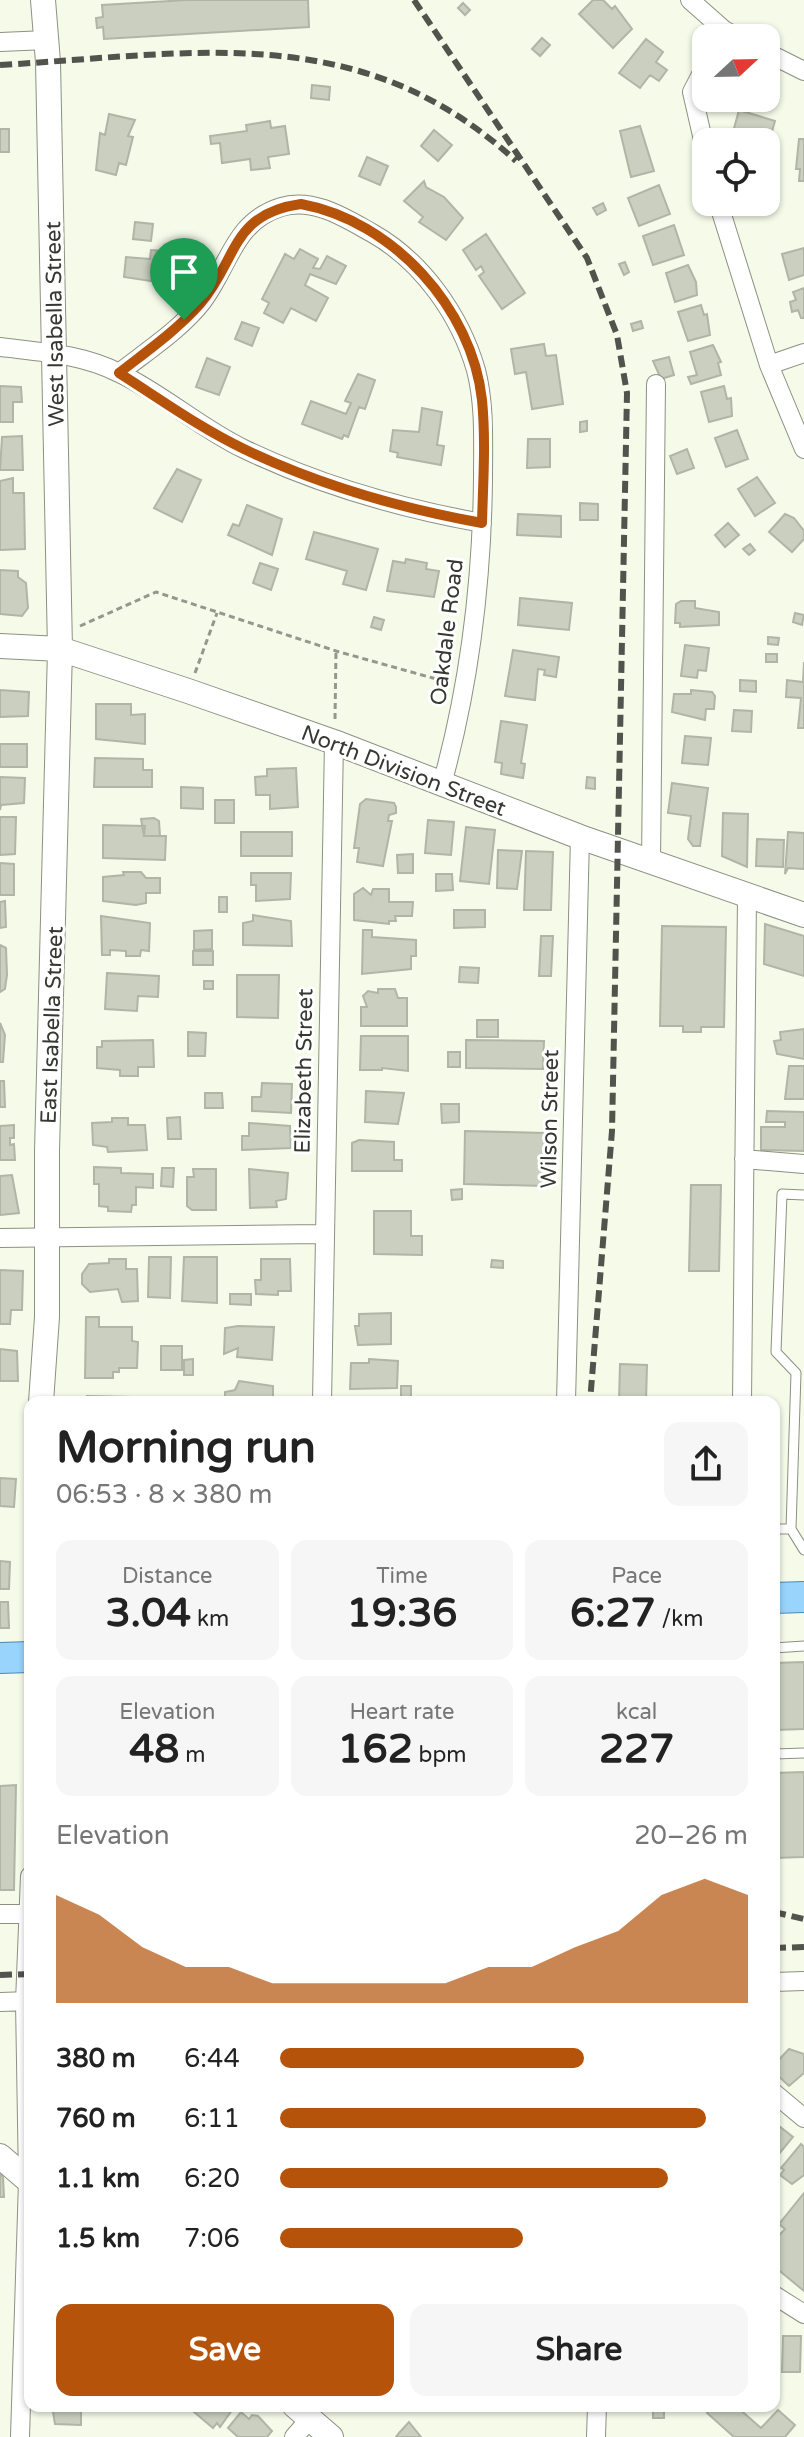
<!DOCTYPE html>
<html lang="en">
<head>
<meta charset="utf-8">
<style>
  :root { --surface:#fff; --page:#f6f6f6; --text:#222; --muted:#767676; --accent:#b45309 }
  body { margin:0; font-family:"Varela Round",sans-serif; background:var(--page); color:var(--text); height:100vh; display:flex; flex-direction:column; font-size:30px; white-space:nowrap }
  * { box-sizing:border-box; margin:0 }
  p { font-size:26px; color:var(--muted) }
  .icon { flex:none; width:44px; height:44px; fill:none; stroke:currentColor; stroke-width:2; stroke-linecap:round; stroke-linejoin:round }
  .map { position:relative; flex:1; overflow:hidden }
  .details { position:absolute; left:24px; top:1396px; width:756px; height:1016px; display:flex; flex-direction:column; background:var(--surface); border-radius:16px; box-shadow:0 2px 6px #0004 }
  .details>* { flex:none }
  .needle { width:52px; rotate:68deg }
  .controls { position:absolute; left:692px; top:24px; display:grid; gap:16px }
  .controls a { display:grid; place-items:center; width:88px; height:88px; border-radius:16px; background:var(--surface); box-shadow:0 2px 6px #0004; font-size:40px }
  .pin { position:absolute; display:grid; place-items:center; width:68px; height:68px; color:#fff; margin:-82px -34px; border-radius:50% 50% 50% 0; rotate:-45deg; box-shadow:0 0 8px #0007 }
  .pin .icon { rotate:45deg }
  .round { display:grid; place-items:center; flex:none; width:84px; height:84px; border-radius:16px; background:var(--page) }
  .summary { display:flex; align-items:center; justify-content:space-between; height:136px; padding:0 32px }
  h1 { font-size:44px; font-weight:700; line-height:60px }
  .stats { display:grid; grid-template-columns:repeat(3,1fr); gap:12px; height:136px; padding:8px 32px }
  .stats div { display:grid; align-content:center; border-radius:16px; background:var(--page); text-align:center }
  .stats b { font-size:40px; font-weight:700 }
  .stats small { font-size:22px; font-weight:400 }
  .stats p { font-size:22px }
  .chart { height:224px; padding:16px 32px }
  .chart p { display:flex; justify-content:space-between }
  .chart svg { width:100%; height:144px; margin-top:8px; fill:var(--accent); opacity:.7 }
  .cta { display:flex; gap:16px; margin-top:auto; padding:16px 32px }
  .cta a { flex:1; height:92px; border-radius:16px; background:var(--accent); color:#fff; font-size:32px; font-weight:700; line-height:92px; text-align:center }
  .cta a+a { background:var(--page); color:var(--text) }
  ul { padding:0 32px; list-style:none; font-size:26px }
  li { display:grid; grid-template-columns:128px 96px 1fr; align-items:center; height:60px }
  li i { height:20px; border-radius:10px; background:var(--accent) }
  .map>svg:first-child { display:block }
  .building { fill:#cacfbf; stroke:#b0b5a5; stroke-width:2 }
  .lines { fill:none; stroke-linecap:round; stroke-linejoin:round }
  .service-casing { stroke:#8c9182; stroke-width:11 }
  .minor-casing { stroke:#8c9182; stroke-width:20 }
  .tertiary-casing { stroke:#8c9182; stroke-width:26 }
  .primary-casing { stroke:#4a8bb4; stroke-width:32 }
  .path { stroke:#94978c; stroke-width:3; stroke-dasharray:6 4; stroke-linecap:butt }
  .service { stroke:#fff; stroke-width:9 }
  .minor { stroke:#fff; stroke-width:18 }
  .tertiary { stroke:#fff; stroke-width:24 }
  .primary { stroke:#98d4fc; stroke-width:30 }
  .rail { stroke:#51534c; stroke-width:6; stroke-dasharray:12 6; stroke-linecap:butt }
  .route-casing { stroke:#fff; stroke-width:16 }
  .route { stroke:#b45309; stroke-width:10 }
  .labels { text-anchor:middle; stroke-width:6; stroke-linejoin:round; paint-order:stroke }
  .street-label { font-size:22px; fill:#363832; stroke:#fff }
</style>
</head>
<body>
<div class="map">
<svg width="804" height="2437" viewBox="0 0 804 2437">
  <rect width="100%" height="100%" fill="#f5fae9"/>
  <path class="building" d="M187 0H308L309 27 104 39 103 27 97 28 96 18 103 17 102 5Z
    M593 0H603L612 9 615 6 632 29 613 48 579 14Z
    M463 3 470 10 465 15 458 8Z
    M542 38 550 45 540 56 532 49Z
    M646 39 663 52 656 62 667 70 659 81 650 75 640 88 619 73Z
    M312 85 330 87 329 100 311 98Z
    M739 110 775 121 769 142 733 132Z
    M109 114 135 120 128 136 133 137 126 165 119 163 116 175 96 170 100 133 105 135Z
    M270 121 271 128 285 126 289 154 268 157 270 168 251 170 250 159 222 163 220 143 211 144 210 136 247 131 246 125Z
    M640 126 654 171 631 177 620 131Z
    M0 129H9V152H0Z
    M434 130 452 145 438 161 421 146Z
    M799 139H804V181H799L800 169H796Z
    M367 157 388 166 380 185 359 176Z
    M424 181 426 187 444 197 463 218 446 240 419 222 423 217 404 201Z
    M659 185 670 214 639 226 628 198Z
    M603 203 606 210 597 215 593 208Z
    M135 222 153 224 151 241 133 239Z
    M674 225 684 255 653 265 643 236Z
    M486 234 525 293 502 309 479 276 484 272 481 266 476 270 463 250Z
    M804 248V275L789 280 782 254Z
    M300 249 318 259 313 268 320 269 327 256 346 266 336 284 310 274 305 285 328 298 316 321 291 308 283 323 264 313 269 303 262 299 285 254 294 259Z
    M151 250 174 252 171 284 124 277 126 257 150 259Z
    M625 262 629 272 624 275 619 264Z
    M688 265 696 282 697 295 675 302 666 273Z
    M804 288V318H801L798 310 792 312 790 302 796 300 793 292Z
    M701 305 704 315 707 314 710 335 688 341 678 312Z
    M641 321 643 328 633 331 631 324Z
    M242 322 259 328 252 346 235 339Z
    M544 344 546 356 556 355 563 404 532 409 526 372 515 374 511 349Z
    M713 345 721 362 718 363 721 375 691 384 688 377 697 375 690 352Z
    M669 357 674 375 661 379 653 361Z
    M207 358 230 367 219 395 196 387Z
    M358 374 375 380 365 409 359 407 348 437 344 435 342 439 302 424 311 401 346 414 351 403 345 401Z
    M0 386 21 387 22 402H13V422H0Z
    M724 386 727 399 731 398 732 416 709 422 701 392Z
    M422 408 442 412 437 445 444 446 441 465 397 457 398 453 390 451 393 430 419 432Z
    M587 421V431L580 432V422Z
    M737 430 748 459 726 467 715 438Z
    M22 436 23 470H0L2 437Z
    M528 439H550V467L527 468Z
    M687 449 694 468 677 474 670 456Z
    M177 469 201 480 182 522 154 508Z
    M757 477 775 503 755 516 738 489Z
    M13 478V493H24L25 549 0 550V481Z
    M580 503 598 504V520H580Z
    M247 505 282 519 272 555 228 535 233 524 239 526Z
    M518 514 561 516V537L517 535Z
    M785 514 794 518 804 531V539L792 552 769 532Z
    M728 523 739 535 725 547 715 535Z
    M314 532 378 549 366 590 343 584 347 571 306 559Z
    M750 544 755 550 749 555 743 549Z
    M406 559 427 563 426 569 439 571 434 597 387 591 393 561 405 563Z
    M260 563 278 569 271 590 253 583Z
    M0 570 18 571V577L26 583 28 608 22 616 0 614Z
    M520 598 572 603 569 630 518 625Z
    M681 601H695V608L719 612V625L680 627V623H675L676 604Z
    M795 613 804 615 802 625 793 622Z
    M374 617 384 620 381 630 371 627Z
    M768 637 779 638 778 645 768 644Z
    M685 645 709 648 706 671 698 670 697 678 681 676Z
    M513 650 559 657 556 677 544 675 545 670 538 669 535 700 505 696Z
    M766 654H777V662H766Z
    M804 662V728H798L801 698 786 697 787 680 803 682Z
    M740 680 756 681V692L740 691Z
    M0 690 29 692 28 716 0 717Z
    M691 690 712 692 715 696 714 709H706L705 720 672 712 674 694H691Z
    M96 704H131V715L145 714V744L96 739Z
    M734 710 752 711 751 732 732 731Z
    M501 721 527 725 521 763 525 764 523 778 501 774 502 763 495 762Z
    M685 736 711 738 708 765 682 763Z
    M0 744H27V767H0Z
    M95 758 143 759V770H152V787H94Z
    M296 768 298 807 270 809V795H256L255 777 267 776V769Z
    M0 777 25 778 24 803 1 805 0 810Z
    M587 777 595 778V789L586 788Z
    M672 783 708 788 700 846H693L688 839 691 816 668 813Z
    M181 787 203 788V809L181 808Z
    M366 799 394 803 396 807V813L389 815 388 821H392L383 866 357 862 359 848H354L360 804Z
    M215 800H234V823H215Z
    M723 813 748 814 747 867 722 856Z
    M0 817H16L15 854 0 855Z
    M154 818 159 821 160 836H144L141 819Z
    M428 820 454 822 451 855 425 853Z
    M103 825 145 826 144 836H166L165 860 103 858Z
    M466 827 495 830 489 884 460 881Z
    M241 832H292V856H241Z
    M788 832 804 833V869L788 868 785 874Z
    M757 839 784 840 783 867 756 866Z
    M498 850 522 851 517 889 497 888Z
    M526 851 553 852 551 910H524Z
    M413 854V873H398L397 855Z
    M0 863 14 864V895H0Z
    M123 872H141L146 878H160V893H146V903L136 905 103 901V877L124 875Z
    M251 873H291L290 899 256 901V885H251Z
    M436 874H452L453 890 436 891Z
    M363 888 371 895 373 889H389V902H413L412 916H395L396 921H389V924L354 920V894Z
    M219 897H227V912H219Z
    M5 901 6 927 0 928V902Z
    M454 910H485V927L454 928Z
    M253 915 291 921 292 946 243 945V923L253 921Z
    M101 916 150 923 149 951 141 950 140 956H126V951L110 950V955H102Z
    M765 924 804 936V976L764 964Z
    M662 926 726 927 724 1027H701V1032H683V1026H660Z
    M212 930V949L194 950V931Z
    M363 930H372V937L416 940V956H411V969L362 974Z
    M541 936H553L551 976H539Z
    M0 945 6 948 7 975 5 989 0 992Z
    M193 951H213V965H193Z
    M460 967 479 968 478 983 459 982Z
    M107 973 159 976 158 997 138 996 137 1011 105 1009Z
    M237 975H279L278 1018 237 1017Z
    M204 981H213V989H204Z
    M378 989H395L398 998H407V1026H361V1007H367L363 996 368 991 378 993Z
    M477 1020H498V1037H477Z
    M0 1023 5 1035 3 1062H0Z
    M804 1029V1059L777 1054 774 1041 781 1040 780 1032Z
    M188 1032 206 1033 205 1056H188Z
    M361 1036H408V1071L382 1068V1070H360Z
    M153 1040 154 1067H138V1076H120V1070L97 1068V1047H102V1041Z
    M466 1040 544 1041 543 1069 466 1068Z
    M448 1052H460V1067H448Z
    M789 1066H804V1099H785Z
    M0 1081H4L5 1107H0Z
    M262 1083 292 1084 291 1113 252 1111V1097H261Z
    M366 1091 404 1093 398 1124 365 1122Z
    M205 1093H222L223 1108H205Z
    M441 1104H459V1122L442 1123Z
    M767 1111 804 1112V1151L761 1150V1127H785V1122H766Z
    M180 1117 181 1139H168L167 1118Z
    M112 1118H128V1125H145L147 1150 108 1152 107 1147 93 1145 92 1123 112 1122Z
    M249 1123 290 1126 291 1148 242 1150V1136H249Z
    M14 1125V1138H10V1145L14 1144 15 1160H0V1126Z
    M465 1131 545 1133 544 1186 464 1184Z
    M359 1140 394 1142V1160H402V1171H352V1143Z
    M94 1167 121 1168V1173L153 1174V1188L136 1187V1205H132L131 1212 108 1211V1207L99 1206V1184H94Z
    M162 1168H174L173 1187 161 1186Z
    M193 1169H216V1210H192L187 1206V1177H194Z
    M249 1169 288 1173 286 1199 276 1201 277 1207 250 1208Z
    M12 1175 19 1213 0 1215V1176Z
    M691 1185H721L719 1271H689Z
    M462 1189V1199L452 1200 451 1190Z
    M374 1211H411V1236H422V1255L374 1254Z
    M149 1257H171L170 1298 148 1297Z
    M184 1257H217V1303L182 1301Z
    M109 1259H126V1269H137L138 1301 122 1302 118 1289 90 1292 82 1284V1274L89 1264 109 1263Z
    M261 1259H290L291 1291H278V1295L256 1294 255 1280H261Z
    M492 1260 503 1261V1268L491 1267Z
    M0 1270 23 1271 22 1310H11L10 1324H0Z
    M230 1294H251V1305L230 1304Z
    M391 1313V1344L358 1345 355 1326H359V1314Z
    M86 1317H99V1327H132V1341L138 1342 137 1368H119V1372H113V1378H85Z
    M238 1326 274 1327 272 1360 237 1357 238 1348 224 1354 225 1328Z
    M161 1346H182V1370H161Z
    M0 1349 17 1351 18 1381H0Z
    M193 1359V1375H184V1360Z
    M369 1359 398 1361 397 1388 350 1389 351 1363H369Z
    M620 1364 647 1365 646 1402H619Z
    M239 1381 273 1386V1402H225V1392L235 1390Z
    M401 1386H411V1400H401Z
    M87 1396 132 1397 136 1402H87Z
    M0 1478 16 1479 14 1507 0 1506Z
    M0 1561 10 1562 9 1589H0Z
    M0 1602H8L9 1628H0Z
    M804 1662V1729L775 1730 774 1663Z
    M804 1772V1857L774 1858V1773Z
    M16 1785 14 1890H0V1786Z
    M789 2049 804 2054V2073L789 2086 774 2072 777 2068 774 2065Z
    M774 2122 793 2137 774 2160Z
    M801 2144 804 2147V2175L792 2184 780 2175 784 2170 781 2168Z
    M0 2174 3 2177 4 2197H0Z
    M804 2193V2291L775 2267V2240L785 2229 779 2224Z
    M783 2336H801L800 2372H782Z
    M52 2406H81V2425L55 2424Z
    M197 2406H235L220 2427 217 2423 213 2428 193 2411Z
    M317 2406H346V2407L317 2412Z
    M653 2406H664V2418H653Z
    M714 2406H736L761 2428 778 2410 795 2425 785 2437H734L707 2413Z
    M241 2412 249 2419 252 2415 258 2416 272 2431 267 2437H238L228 2428Z
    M409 2422 421 2437H396L399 2433Z"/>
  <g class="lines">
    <defs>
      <path id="service" d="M804 1195 782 1194 776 1352 796 1373 791 1529 804 1550
        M774 1529H791
        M774 1648 804 1646
        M774 1754 804 1753"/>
      <path id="minor" d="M690 0 724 30 739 38
        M0 42 47 40
        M766 52 804 71
        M706 65 692 92 706 153
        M718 202 769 365 804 449
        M0 347C41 352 82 354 119 373 163 394 200 428 244 449 321 486 399 508 482 523
        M769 365 804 353
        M119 373C147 351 180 330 202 302 229 267 233 222 281 207 313 197 345 218 372 233 422 261 460 315 476 370 485 405 483 442 483 478 482 582 470 683 442 784
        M651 863 656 384
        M744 1159 804 1164
        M0 1238 323 1234
        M322 1402 334 742
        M566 1402 580 837
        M742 1402 747 896
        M0 1914H30
        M774 1982 804 1981
        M0 2002 30 2001
        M774 2093 804 2118
        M774 2295 804 2314
        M20 2437 28 2181 25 2002 30 1876
        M294 2437 310 2419 307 2409
        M596 2437 597 2406"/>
      <path id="tertiary" d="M0 646 60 649 188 691 334 742 580 837 804 915
        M41 1402 47 1317V1151L60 649 48 62 43 0
        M0 2156 30 2182
        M295 2406 331 2437"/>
      <path id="primary" d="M774 1598 804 1597
        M0 1658 30 1657"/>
    </defs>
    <use href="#service" class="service-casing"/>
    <use href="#minor" class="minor-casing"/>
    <use href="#tertiary" class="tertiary-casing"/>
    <use href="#primary" class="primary-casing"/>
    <path class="path" d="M80 626 156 592 336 651 447 682
      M195 673 217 613
      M335 719 336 651"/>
    <use href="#service" class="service"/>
    <use href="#minor" class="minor"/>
    <use href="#tertiary" class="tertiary"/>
    <use href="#primary" class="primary"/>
    <path class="rail" d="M414 0 587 258 617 335 627 393 612 1131 590 1402
      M0 65C193 54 360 18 516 161
      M774 1912 804 1919
      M774 1948 804 1947
      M0 1975 30 1974"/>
  </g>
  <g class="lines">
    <defs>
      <path id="route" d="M301 204C393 221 472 308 482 400 486 441 483 483 482 523 399 508 321 486 244 449 200 428 160 399 119 373 147 351 177 330 200 304 238 260 230 214 301 204Z"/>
    </defs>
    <use href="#route" class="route-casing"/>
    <use href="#route" class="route"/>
  </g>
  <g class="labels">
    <g class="street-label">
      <text transform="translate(54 324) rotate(-91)" y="8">West Isabella Street</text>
      <text transform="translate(446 632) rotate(-83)" y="8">Oakdale Road</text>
      <text transform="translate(404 770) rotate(21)" y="8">North Division Street</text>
      <text transform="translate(51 1025) rotate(-88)" y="8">East Isabella Street</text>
      <text transform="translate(303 1071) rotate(-89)" y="8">Elizabeth Street</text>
      <text transform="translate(549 1119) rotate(-89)" y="8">Wilson Street</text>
    </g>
  </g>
</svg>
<div class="controls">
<a><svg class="needle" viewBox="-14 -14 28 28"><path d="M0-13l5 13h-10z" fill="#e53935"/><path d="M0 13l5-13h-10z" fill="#767676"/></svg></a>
<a><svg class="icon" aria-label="locate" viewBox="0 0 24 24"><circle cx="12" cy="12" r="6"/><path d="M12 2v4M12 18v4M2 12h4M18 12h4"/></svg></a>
</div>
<div class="pin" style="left:184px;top:320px;background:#1e9e55"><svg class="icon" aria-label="arrive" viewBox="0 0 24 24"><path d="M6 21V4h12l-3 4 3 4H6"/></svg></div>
<section class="details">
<div class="summary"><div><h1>Morning run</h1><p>06:53 · 8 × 380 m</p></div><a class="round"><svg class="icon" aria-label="share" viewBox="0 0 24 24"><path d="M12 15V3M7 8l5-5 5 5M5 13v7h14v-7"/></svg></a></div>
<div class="stats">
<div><p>Distance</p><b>3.04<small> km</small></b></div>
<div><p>Time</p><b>19:36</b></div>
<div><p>Pace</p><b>6:27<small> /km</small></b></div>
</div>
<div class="stats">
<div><p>Elevation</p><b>48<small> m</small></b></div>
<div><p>Heart rate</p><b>162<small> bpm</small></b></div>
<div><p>kcal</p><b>227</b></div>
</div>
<div class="chart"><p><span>Elevation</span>20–26 m</p>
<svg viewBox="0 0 160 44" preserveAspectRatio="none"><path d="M0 44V11L10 17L20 27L30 33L40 33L50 38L60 38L70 38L80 38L90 38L100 33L110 33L120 27L130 22L140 11L150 6L160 11V44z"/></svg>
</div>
<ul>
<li><b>380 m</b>6:44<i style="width:65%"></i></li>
<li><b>760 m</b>6:11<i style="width:91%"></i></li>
<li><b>1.1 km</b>6:20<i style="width:83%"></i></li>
<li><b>1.5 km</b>7:06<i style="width:52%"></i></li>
</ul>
<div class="cta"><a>Save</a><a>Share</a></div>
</section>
</div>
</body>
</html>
